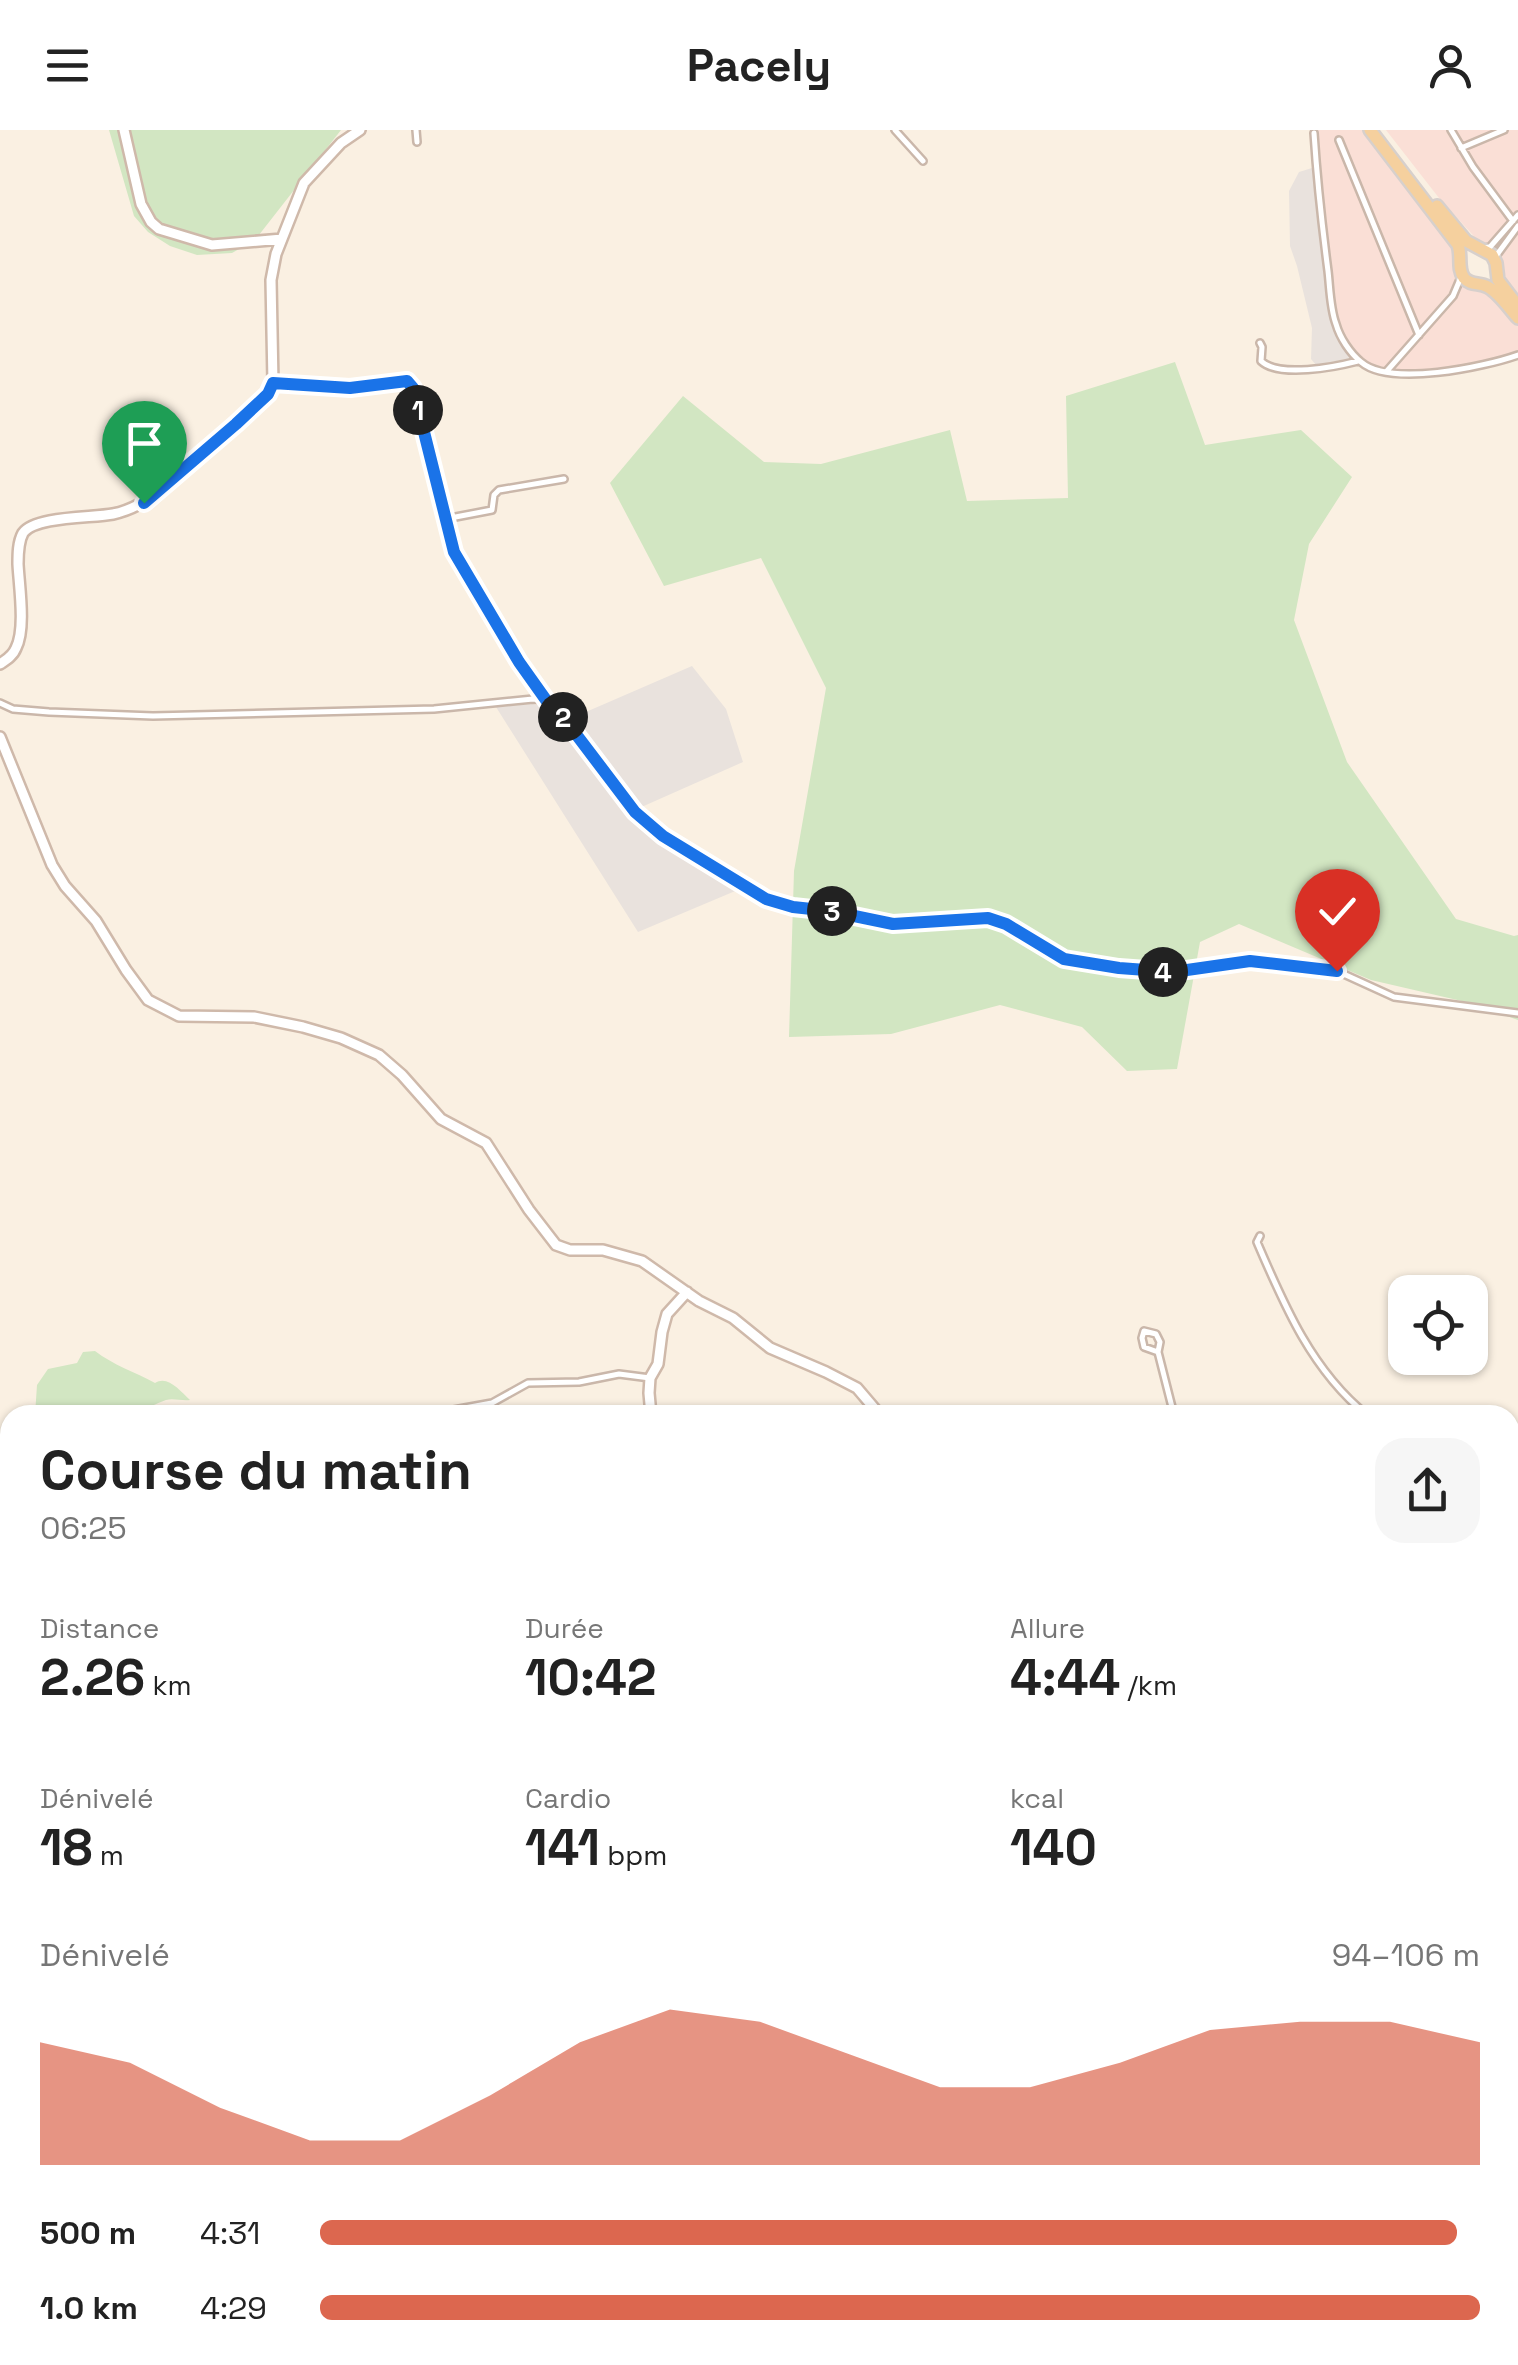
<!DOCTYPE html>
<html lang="fr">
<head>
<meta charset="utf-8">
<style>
  :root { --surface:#fff; --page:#f6f6f6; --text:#222; --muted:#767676; --accent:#dc674f }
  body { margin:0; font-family:"Space Grotesk",sans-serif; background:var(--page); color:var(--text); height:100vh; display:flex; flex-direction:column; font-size:38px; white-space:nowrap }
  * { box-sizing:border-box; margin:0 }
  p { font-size:32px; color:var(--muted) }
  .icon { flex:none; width:55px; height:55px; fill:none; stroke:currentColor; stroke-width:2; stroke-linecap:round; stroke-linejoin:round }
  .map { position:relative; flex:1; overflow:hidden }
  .drawer { position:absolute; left:0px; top:1275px; width:1520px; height:960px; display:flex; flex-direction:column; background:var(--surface); border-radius:30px 30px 0 0; box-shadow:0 2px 8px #0004 }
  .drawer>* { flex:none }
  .fabs { position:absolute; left:1388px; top:1145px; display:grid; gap:20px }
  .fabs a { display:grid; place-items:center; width:100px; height:100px; border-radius:20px; background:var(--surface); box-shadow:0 2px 8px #0004; font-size:50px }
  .pin { position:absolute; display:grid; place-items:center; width:85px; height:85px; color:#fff; margin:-102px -42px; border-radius:50% 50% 50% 0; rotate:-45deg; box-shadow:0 0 10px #0007 }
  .pin .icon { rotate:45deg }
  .km { position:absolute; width:50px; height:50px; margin:-25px; border-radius:50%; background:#222; color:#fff; font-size:28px; line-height:50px; text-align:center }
  .round { display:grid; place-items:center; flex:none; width:105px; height:105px; border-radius:30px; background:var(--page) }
  .summary { display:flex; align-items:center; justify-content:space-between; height:170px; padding:0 40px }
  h1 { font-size:55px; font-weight:700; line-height:75px }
  .figures { display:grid; grid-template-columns:repeat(3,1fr); gap:15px; height:170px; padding:10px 40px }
  .figures div { display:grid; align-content:center }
  .figures b { font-size:50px; font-weight:700 }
  .figures small { font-size:28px; font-weight:400 }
  .figures p { font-size:28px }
  .chart { height:280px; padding:20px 40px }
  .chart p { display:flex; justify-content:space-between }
  .chart svg { width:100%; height:180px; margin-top:10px; fill:var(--accent); opacity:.7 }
  ul { padding:0 40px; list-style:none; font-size:32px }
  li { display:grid; grid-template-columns:160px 120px 1fr; align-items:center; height:75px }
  li i { height:25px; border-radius:12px; background:var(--accent) }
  header { display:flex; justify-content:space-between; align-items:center; height:130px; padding:0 40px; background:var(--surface); font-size:45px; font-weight:700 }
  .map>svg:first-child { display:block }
  .residential { fill:#f1e1d1 }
  .commercial { fill:#fadfd6 }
  .industrial { fill:#e9e2dd }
  .green { fill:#d2e6c2 }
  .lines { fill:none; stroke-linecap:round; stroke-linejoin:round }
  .street-casing { stroke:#cab7aa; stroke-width:10 }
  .secondary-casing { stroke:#cfb9aa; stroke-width:14 }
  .primary-casing { stroke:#d7d0cc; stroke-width:16 }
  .highway-casing { stroke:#d7d0cc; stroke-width:19 }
  .street { stroke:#fff; stroke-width:5 }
  .secondary { stroke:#fff; stroke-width:9 }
  .primary { stroke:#f5d09e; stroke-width:11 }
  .highway { stroke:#f1ae9d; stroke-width:14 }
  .route-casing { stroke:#fff; stroke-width:20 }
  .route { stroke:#1a73e8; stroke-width:12 }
</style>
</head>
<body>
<header><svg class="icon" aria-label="menu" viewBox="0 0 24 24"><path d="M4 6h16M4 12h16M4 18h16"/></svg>Pacely<svg class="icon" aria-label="person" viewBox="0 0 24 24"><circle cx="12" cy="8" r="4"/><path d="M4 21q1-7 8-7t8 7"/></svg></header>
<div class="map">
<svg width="1518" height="2235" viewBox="0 0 1518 2235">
  <rect width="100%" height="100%" fill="#faf0e2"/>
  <path class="residential" d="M0 1609 10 1615V1892L9 1889 0 1887Z
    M1510 1790 1518 1818V2178L1510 2177Z
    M10 1973V2212L0 2207V1975Z
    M52 2225H310L261 2235H63L56 2232Z
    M348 2225H497L486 2235H298Z
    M1099 2225H1263L1262 2235H1106Z"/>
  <path class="commercial" d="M1316 0H1363L1375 11 1452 115 1461 151 1490 161 1518 192V223L1491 233 1459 239 1420 242 1387 241 1373 238 1363 230 1345 206 1334 176 1320 75Z
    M1386 0H1518V164L1507 152 1503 138 1439 68Z
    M814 2225H935L939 2234 937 2235 931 2228 928 2235H817Z"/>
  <path class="industrial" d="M1312 38 1330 189 1351 228 1316 235 1311 229 1312 198 1297 136 1290 116 1289 61 1299 42Z
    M692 536 726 579 743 632 628 683 658 708 740 759 638 802 496 577 532 574 550 577 572 588Z"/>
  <path class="green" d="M109 0H341L255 110 232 123 197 125 170 116 148 102 134 86Z
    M1175 232 1205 315 1301 300 1352 347 1309 414 1294 490 1347 632 1456 789 1514 806 1518 805V890L1466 872 1371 850 1239 794 1200 812 1177 939 1127 941 1082 897 1000 875 891 904 789 907 794 741 826 558 761 428 664 456 610 353 683 266 764 332 821 334 950 300 967 371 1068 368 1066 266Z
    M95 1221C113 1235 135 1242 155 1253 168 1245 180 1261 190 1270 182 1271 173 1268 166 1270 151 1275 152 1279 135 1276L125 1284 121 1285H35L37 1255 48 1239 77 1233 83 1222Z"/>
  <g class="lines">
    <defs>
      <path id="street" d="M416 0 417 12
        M895 0 923 31
        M1451 0 1473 37 1513 91
        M1314 3C1317 49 1322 95 1328 141 1330 158 1330 178 1336 194 1340 208 1350 223 1361 232 1390 257 1484 237 1518 225
        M1339 10 1419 205
        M1461 18 1504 0
        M1485 118 1490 117 1518 85
        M1496 126 1518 96
        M1260 213 1262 217 1261 231C1279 248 1335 237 1358 231
        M1386 242 1453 166 1461 147
        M273 253 324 258H350L403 251 410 252 453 421 519 531 546 570 563 587 635 683 663 706 748 759 774 773 793 777 830 781 884 793 902 794 988 788 1006 794 1055 825 1081 833 1173 842 1250 831 1320 837 1337 841 1394 867 1518 883
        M445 389 492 380 494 365 499 360 564 349
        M0 573 13 579 49 582 153 586 434 579 533 569 545 570
        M1260 1106 1257 1112C1284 1175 1312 1241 1367 1285
        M1158 1222 1144 1217 1142 1208 1144 1201 1156 1204 1160 1212 1158 1222 1174 1285
        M492 1273 494 1285
        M426 1285 492 1273 528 1253 579 1252 619 1244 650 1248
        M0 1671 10 1676
        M1510 1834 1518 1848
        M0 1859 10 1860
        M1510 1883H1518
        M1510 1926 1518 1924
        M1510 1962 1518 1961
        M0 1997 10 1996
        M0 2073 10 2075
        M1510 2118 1518 2119
        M0 2180 8 2177 10 2166
        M588 2225 589 2235
        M680 2225 685 2235
        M728 2225 733 2235
        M854 2225 859 2235
        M1005 2225 1008 2228 1032 2235
        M1124 2225 1130 2235
        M1168 2225 1174 2235
        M1372 2225 1382 2228 1393 2235
        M221 2235 223 2225
        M933 2235 934 2231
        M1203 2235 1204 2225
        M1243 2235 1244 2225
        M1267 2235 1270 2225
        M1323 2235 1324 2225"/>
      <path id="secondary" d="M124 0 141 74 151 92 159 99 212 115 282 109
        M0 534C6 530 13 526 16 518 26 499 19 455 18 434 18 424 18 412 23 403 35 386 92 388 113 384 132 380 146 371 161 360L268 264 273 253 271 150 276 124 304 53 341 13 360 0
        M0 607 52 735 65 756 96 791 126 840 148 870 179 886 254 887 303 897 341 908 379 925 402 945 441 989 486 1013 529 1080 556 1115 570 1120H603L642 1131 699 1171 733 1188 770 1218 826 1242 857 1258 880 1285
        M651 1285 649 1263 650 1248 658 1234 662 1202 667 1184 687 1162
        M1510 1341 1518 1335
        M1510 1478 1516 1516
        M1510 1511 1518 1565
        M1518 1720C1512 1747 1510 1773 1518 1800
        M0 1740 10 1745
        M1510 1914H1518
        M0 2105 10 2106
        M1510 2189H1518
        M0 2214 10 2219
        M47 2225 48 2232
        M36 2226 35 2230 39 2235
        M277 2235 326 2225"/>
      <path id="primary" d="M1370 0 1458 115C1462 126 1457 139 1464 148 1471 156 1479 152 1488 157 1499 163 1509 178 1518 188
        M1437 76 1466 111 1492 125 1496 133 1498 150 1518 176"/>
      <path id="highway" d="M0 1956 10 1957
        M1403 2225 1416 2235
        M1428 2225 1444 2235"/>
    </defs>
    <use href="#street" class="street-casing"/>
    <use href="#secondary" class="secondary-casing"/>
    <use href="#primary" class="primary-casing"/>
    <use href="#highway" class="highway-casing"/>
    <use href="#street" class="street"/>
    <use href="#secondary" class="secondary"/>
    <use href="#primary" class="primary"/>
    <use href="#highway" class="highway"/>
  </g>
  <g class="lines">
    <defs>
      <path id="route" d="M144 373 236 294 268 264 273 253 350 258 407 251 413 258 454 422 519 532 546 570 563 587 635 682 663 706 766 769 793 777 830 781 893 794 988 788 1006 794 1064 829 1119 838 1173 842 1250 831 1337 841"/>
    </defs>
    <use href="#route" class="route-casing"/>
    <use href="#route" class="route"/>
  </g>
</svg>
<div class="fabs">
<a><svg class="icon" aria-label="locate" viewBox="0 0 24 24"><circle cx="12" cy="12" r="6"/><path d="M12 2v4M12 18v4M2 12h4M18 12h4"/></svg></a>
</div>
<div class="pin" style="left:144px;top:373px;background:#1e9e55"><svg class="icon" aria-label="arrive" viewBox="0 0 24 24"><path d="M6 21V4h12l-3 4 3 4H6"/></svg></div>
<div class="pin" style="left:1337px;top:841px;background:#d93025"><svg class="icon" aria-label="check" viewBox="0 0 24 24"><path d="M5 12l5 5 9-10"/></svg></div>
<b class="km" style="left:418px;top:280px">1</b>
<b class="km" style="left:563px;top:587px">2</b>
<b class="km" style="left:832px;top:781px">3</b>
<b class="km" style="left:1163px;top:842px">4</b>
<section class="drawer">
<div class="summary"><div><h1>Course du matin</h1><p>06:25</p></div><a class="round"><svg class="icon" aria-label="share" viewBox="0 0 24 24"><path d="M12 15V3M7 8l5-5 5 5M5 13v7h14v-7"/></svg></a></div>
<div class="figures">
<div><p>Distance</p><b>2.26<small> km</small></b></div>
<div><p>Durée</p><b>10:42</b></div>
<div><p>Allure</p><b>4:44<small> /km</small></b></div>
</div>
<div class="figures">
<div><p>Dénivelé</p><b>18<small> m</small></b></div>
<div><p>Cardio</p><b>141<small> bpm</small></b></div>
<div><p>kcal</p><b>140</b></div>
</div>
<div class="chart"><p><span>Dénivelé</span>94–106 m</p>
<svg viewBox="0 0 160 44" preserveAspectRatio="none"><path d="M0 44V14L10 19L20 30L30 38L40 38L50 27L60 14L70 6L80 9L90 17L100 25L110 25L120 19L130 11L140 9L150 9L160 14V44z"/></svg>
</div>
<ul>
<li><b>500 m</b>4:31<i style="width:98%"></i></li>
<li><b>1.0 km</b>4:29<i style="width:100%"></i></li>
</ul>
</section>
</div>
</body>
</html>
